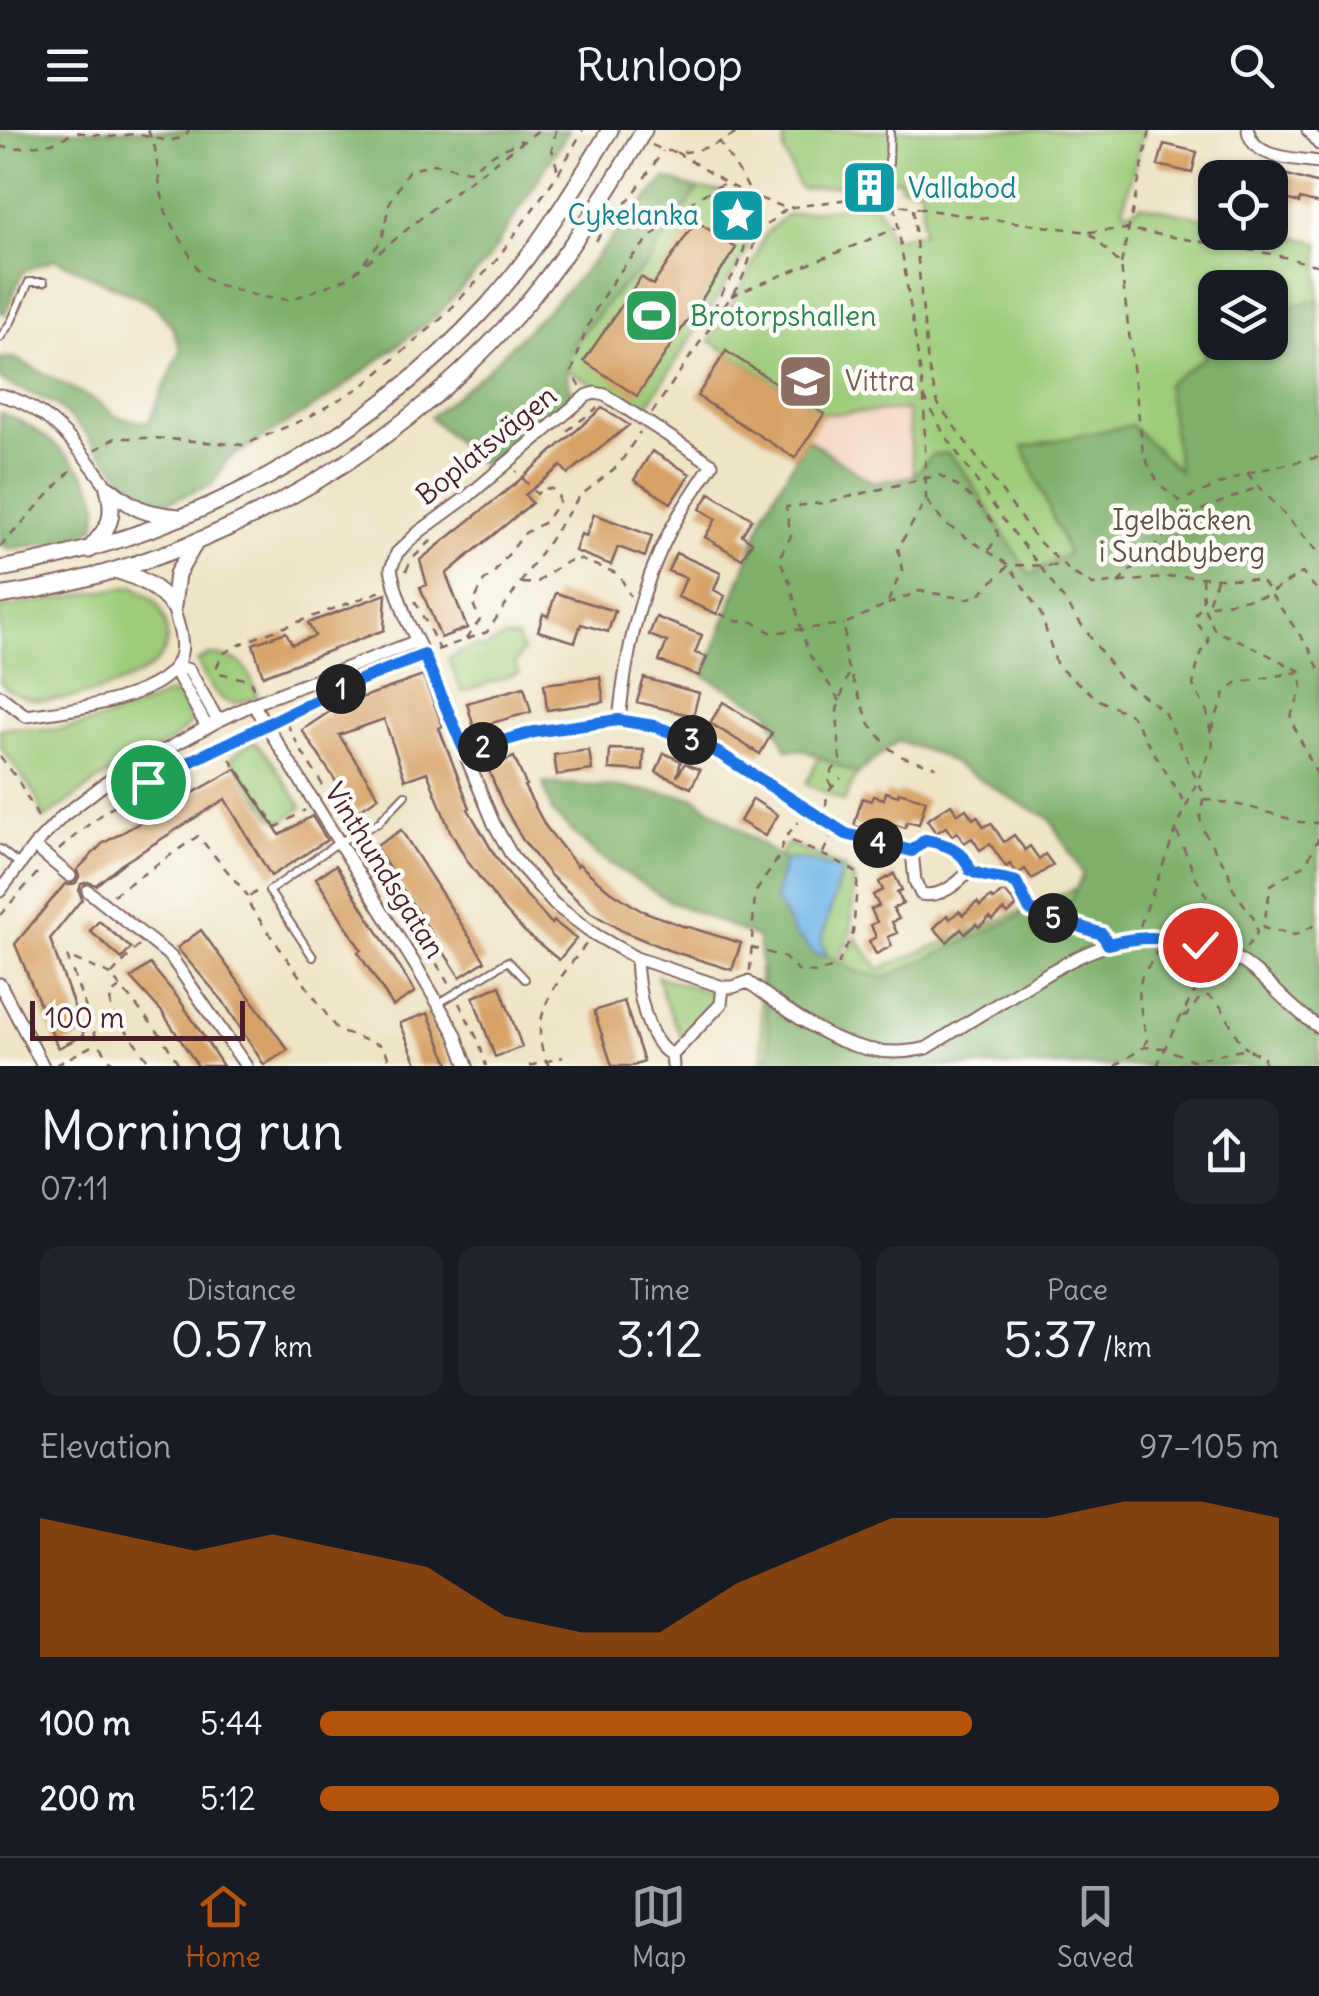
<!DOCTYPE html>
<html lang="en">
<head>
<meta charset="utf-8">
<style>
  :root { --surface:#171b24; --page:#20242c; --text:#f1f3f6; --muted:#9ea1a6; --line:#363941; --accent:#b45309 }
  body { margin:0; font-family:Delius,sans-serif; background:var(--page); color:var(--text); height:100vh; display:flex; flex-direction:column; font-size:38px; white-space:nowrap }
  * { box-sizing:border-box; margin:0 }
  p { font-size:32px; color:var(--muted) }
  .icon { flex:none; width:55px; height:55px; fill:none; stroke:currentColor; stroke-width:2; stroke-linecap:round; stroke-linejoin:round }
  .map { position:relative; height:936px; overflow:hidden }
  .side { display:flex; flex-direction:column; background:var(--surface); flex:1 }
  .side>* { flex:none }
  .controls { position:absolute; left:1198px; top:30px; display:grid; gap:20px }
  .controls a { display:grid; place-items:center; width:90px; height:90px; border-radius:20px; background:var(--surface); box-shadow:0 2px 8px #0004; font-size:50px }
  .scale { position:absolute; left:30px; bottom:25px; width:215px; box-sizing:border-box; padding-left:10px; border:5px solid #4a1f2b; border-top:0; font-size:28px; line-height:35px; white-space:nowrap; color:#4a1f2b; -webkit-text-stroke:8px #fdfcf7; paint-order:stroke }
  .pin { position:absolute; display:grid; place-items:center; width:85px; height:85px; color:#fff; margin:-42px; border:5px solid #fff; border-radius:50%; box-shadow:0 2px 10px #0007 }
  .km { position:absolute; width:50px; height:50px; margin:-25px; border-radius:50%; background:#222; color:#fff; font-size:28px; line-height:50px; text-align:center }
  .round { display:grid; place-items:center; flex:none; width:105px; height:105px; border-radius:20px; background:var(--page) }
  .head { display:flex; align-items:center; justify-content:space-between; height:170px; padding:0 40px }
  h1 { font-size:55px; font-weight:600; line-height:75px }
  .metrics { display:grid; grid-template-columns:repeat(3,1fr); gap:15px; height:170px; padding:10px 40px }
  .metrics div { display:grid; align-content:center; border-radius:20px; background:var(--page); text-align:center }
  .metrics b { font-size:50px; font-weight:600 }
  .metrics small { font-size:28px; font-weight:400 }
  .metrics p { font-size:28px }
  .chart { height:280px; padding:20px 40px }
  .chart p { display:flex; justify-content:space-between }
  .chart svg { width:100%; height:180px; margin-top:10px; fill:var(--accent); opacity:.7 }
  ul { padding:0 40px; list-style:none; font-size:32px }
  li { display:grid; grid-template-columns:160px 120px 1fr; align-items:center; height:75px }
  li i { height:25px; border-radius:12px; background:var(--accent) }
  header { display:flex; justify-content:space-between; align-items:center; height:130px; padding:0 40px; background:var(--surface); font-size:45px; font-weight:600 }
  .tabs { display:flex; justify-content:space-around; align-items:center; height:140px; border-top:2px solid var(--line); background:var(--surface); font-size:28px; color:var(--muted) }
  .tabs a { display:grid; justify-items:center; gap:5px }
  .tabs .selected { color:var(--accent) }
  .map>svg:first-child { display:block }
  .built { fill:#f3d4bf }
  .green { fill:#9ecc7a; stroke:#747652; stroke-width:2.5; fill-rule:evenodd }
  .forest { fill:#7eb06a; stroke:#64684a; stroke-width:2.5 }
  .water { fill:#71b7e8; stroke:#5e6b8a; stroke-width:2.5 }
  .building { fill:#d7a266 }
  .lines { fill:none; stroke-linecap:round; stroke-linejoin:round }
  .lane-casing { stroke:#836461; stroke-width:10 }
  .street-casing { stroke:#836461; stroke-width:15 }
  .secondary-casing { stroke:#836461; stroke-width:19 }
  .path { stroke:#836461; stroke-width:2.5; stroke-dasharray:8 8; stroke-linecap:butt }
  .lane { stroke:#fff; stroke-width:6 }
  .street { stroke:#fff; stroke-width:11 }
  .secondary { stroke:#fff; stroke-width:15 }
  .route-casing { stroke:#fff; stroke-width:20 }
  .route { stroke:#1a73e8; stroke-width:12 }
  .labels { text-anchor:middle; stroke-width:9; stroke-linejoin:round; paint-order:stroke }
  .culture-label { font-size:28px; fill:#0d838f; stroke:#fdfcf7; text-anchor:start }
  .leisure-label { font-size:28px; fill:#27864d; stroke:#fdfcf7; text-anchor:start }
  .education-label { font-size:28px; fill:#785e54; stroke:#fdfcf7; text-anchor:start }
  .street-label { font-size:28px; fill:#4a1f2b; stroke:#fdfcf7 }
  .park-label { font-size:28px; fill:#635343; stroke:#fdfcf7 }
</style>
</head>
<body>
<header><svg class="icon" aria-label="menu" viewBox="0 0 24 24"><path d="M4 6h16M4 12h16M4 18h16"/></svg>Runloop<svg class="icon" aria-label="search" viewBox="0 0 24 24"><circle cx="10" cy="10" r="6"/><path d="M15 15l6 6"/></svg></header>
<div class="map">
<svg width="1319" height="936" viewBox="0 0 1319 936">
  <rect width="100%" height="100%" fill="#fdfcf7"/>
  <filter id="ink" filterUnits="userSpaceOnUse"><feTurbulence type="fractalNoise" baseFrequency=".01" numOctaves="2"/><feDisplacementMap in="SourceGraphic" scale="20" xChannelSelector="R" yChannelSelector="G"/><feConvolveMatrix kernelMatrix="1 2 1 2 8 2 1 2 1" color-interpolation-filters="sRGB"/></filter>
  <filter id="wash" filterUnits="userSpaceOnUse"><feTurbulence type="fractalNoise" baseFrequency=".0048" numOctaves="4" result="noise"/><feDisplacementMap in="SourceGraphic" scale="40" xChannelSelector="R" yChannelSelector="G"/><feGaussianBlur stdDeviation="2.25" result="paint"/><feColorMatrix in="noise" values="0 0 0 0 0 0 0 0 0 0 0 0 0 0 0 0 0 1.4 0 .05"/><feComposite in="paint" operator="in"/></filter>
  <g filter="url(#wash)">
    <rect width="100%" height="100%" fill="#eee4c6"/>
    <path class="built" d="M725 221 903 237 914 346 872 352 808 310 795 328 697 266Z"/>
    <path class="green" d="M784 0H1144L1123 79 1130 81 1141 75 1215 90V102H1270L1319 112V936H763L759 840 854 849 856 842 842 834 856 807 879 839 1131 736 1038 441 1030 445 963 340 948 323 932 325 914 346 907 280 824 284 710 211 749 143 765 104 788 84 874 73 882 85 890 109 923 102 921 59 900 56V49L803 59 799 57 784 21ZM1215 158H1270V212H1215Z
      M698 59 722 61 752 95 747 122 643 282 566 239 574 213 619 159 645 137Z
      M134 456C141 461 153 467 158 475 165 486 170 507 165 519 153 551 79 569 49 570 32 571 10 565 0 552V478Z
      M516 507 523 521 515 534 519 543 462 562 448 528 474 516 485 518 503 508Z
      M209 525C244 527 246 535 258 567 251 569 241 573 234 573 216 573 203 544 197 531Z
      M168 564 181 565 187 570 192 592 173 610 102 648 44 689 35 664 0 616V599C15 595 31 601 47 600 87 598 132 581 168 564Z
      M254 611 269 627 302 677 284 691 272 687 231 627Z
      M819 627 857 644 844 671 806 654Z
      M790 714 846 739 854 749 851 802 837 831 826 825 821 811 826 790 804 730H784L780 728 784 717Z
      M657 846 715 864V869L682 908 664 869Z"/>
    <path class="forest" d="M0 0H569L488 130 435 187 330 267 227 330 212 355 168 372 139 364 91 312 84 301 55 274 0 250V228H14L96 271 117 287 148 293 181 220 172 196 154 175 55 129 23 141 5 184 0 181Z
      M665 48 698 59 645 137 619 159 574 213 566 239 573 269 482 336 430 287 487 240 569 158Z
      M1319 169V936H768L770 914 758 808 671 772 598 726 552 682 543 653 618 657 693 667 784 730 775 769 802 810 816 825H826L857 842 885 848 1027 783 1070 771 1083 744 1049 688 1019 673 939 625 898 611 857 644 801 619 787 620 768 580 704 546 755 411 766 379 807 309 872 352 914 346 932 325 948 323 963 340 1030 445 1068 424 1023 317 1131 295 1179 341 1166 254 1205 227V198L1215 196V212H1270V181Z
      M0 283C31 290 94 340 98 373 99 380 96 390 95 397L72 410 11 419 0 414Z"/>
    <path class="water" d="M784 730H804L842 741 821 811 826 825H816L802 810 796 807 775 769Z"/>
    <g id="blocks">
      <path class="building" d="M1164 14 1197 22 1192 43 1158 35Z
        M1277 42 1319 54V74L1300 69 1299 73 1286 69 1287 64 1272 60Z
        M696 91 736 118 637 266 584 231 641 147 653 155Z
        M726 221 824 284 795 328 697 266Z
        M602 278 629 295 568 344 561 336 525 365 532 373 446 444 467 498 441 508 420 457 427 455 420 430 516 353Z
        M652 321 690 344 671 373 634 350Z
        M710 363 752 389 742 405 752 412 742 429 705 407 716 389 700 379Z
        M594 384 652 406 645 427 618 417 611 435 575 421 581 404 586 406Z
        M676 423 721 443 714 460 725 466 717 484 678 467 686 448 668 441Z
        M556 463 615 481 608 502 581 494 575 512 538 501 543 484 548 486Z
        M386 464 384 500 263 546 253 514 286 502 292 514 315 506 308 493Z
        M656 487 702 505 695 523 707 527 699 546 659 531 667 512 649 505Z
        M423 546 443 596 439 598 470 678 468 679 494 724 516 754 552 794 554 791 576 809 559 830 525 802 501 776 468 732 450 701 427 642 405 650 384 589 339 605 379 667 356 682 302 600 338 576Z
        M600 547 604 572 547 580 544 554Z
        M644 548 699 563 693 586 637 572Z
        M524 557 531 582 474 598 467 573Z
        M723 572 772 603 760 624 710 593Z
        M610 619 644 620 643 641 609 639Z
        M589 620 592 640 557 645 554 625Z
        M664 623 681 631 677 647 685 633 700 640 691 658 656 642Z
        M514 627 526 655 524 656 546 697 577 736 579 734 606 758 640 780 685 797V796L741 813 732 840 668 820 624 802 590 782 551 746 522 709 502 673 488 638Z
        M236 639 280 705 312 686 327 710 271 746 225 669 122 734 96 755 88 752 81 754 79 761 82 769 50 809 76 882 73 886 80 893 84 905 58 918 15 814 65 754 69 755 76 753 79 747 77 740 102 714Z
        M886 662 898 666 899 662 926 670 919 694 907 692 905 698 893 694 891 701 878 697 876 702 854 696 862 668 871 671 873 666 884 669Z
        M753 669 778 685 765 706 740 691Z
        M951 674 958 684 966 679 973 689 977 686 984 697 991 693 1004 712 1014 705 1025 720 1030 716 1039 729 1045 724 1053 735 1032 749 1025 739 1018 744 1010 734 1006 737 990 714 980 720 972 708 964 713 957 702 952 706 946 697 936 703 927 690Z
        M401 700 485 831 460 847 375 717Z
        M336 735 415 862 393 876 358 822 361 820 316 748Z
        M894 744 902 760 897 762 903 773 893 778 899 789 892 792 897 803 888 807 892 816 876 824 869 811 876 807 871 795 877 792 871 779 879 776 873 765 883 760 879 752Z
        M1001 763H1006L1017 776 1008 784 1004 780 993 790 990 787 979 797 976 794 965 804 961 799 947 812 934 798 947 785 950 789 959 781 963 785 977 772 980 776 991 767 994 770Z
        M99 791 131 818 122 829 90 801Z
        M201 800 288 920 264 935 223 871 177 818Z
        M150 834 179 869 223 936H198L162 882 131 848Z
        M500 856 522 917 495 927 473 867Z
        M624 871 644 932 633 936H612L594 881Z
        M428 883 444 922 450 936H418L400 893Z"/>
    </g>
  </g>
  <g filter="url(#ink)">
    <use href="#blocks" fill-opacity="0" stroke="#836461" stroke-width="2.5"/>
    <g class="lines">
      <defs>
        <path id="lane" d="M889 33 890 0
          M0 208 11 192 29 152H44
          M0 719 19 734
          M313 827 269 761 339 712 378 693 405 665
          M439 873 508 831 525 849"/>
        <path id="street" d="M1248 0C1253 30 1295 28 1319 32
          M1308 0 1319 14
          M0 265C48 275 81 320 108 358
          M177 536 189 540 218 591
          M177 536 179 547 207 597
          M0 566 26 586C64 581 173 569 181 523 184 508 176 490 173 476
          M253 574 419 841 455 903 467 936
          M619 590C626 524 639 460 670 401 682 378 698 356 712 334L605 265 595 263 586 266 467 367 419 402 397 423 391 439 395 456 407 491 424 525 494 694 512 726 554 774 594 804 636 828 723 857H733L748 852C803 891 855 936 927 918 957 899 988 880 1019 861 1073 827 1126 795 1192 813 1206 816 1223 820 1236 828 1267 846 1288 878 1319 897
          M465 622 534 603 619 590 654 596 699 613 722 625 846 704 912 721
          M925 710C945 714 964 719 970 740 958 754 940 768 921 764L915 751 912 721Z
          M34 716 70 746
          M0 761 34 716 63 686 107 652 218 591 253 574 417 511
          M88 761 171 827 246 936
          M636 828C637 855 645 912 672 925
          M0 854 43 936
          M673 936 672 925 721 874 723 857"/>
        <path id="secondary" d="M108 358C134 379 145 384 179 387
          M89 420C109 397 116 389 108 358
          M0 439C187 406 360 316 488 175 536 122 573 61 610 0
          M118 441C141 448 157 457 173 476
          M0 466C197 436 382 336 515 187 565 130 606 66 644 0
          M173 476 177 444 194 415"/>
      </defs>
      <use href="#lane" class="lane-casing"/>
      <use href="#street" class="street-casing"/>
      <use href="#secondary" class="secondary-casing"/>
      <path class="path" d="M148 0 155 18 160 57 166 83 200 143 212 153 261 167 290 170 348 148 438 74 539 0
        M556 0 552 19 558 42
        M652 15C682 31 714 17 742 0
        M0 17 17 18 52 13 76 2 111 7 135 4 169 11 184 7 189 0
        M676 22 726 53 750 65 787 78 855 68 954 84 1089 102 1121 135 1143 322C1153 346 1158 357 1180 371L1247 343 1319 327
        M851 38 855 66
        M895 76 924 266 926 370 898 418 902 440 887 474 845 494V530L870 594 888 617 900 626 936 637
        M913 79 928 236 938 274 1037 410 1071 442 1093 455 1180 446 1261 450 1309 518 1319 539
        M1089 102 1127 99 1272 124 1319 136
        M755 105 786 79
        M596 111 611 86 630 69 663 21
        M364 132 382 110 389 74 408 41 435 34 469 41 494 24 522 10
        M1121 134 1150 0
        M731 166 895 99
        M709 195 718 169 737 139 744 119 748 87 753 77
        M580 256 572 242C580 217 588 192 601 170 626 126 680 73 725 53
        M924 266 943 302 1002 388 1042 439 1121 550 1163 580 1204 664 1200 688 1203 700 1228 741 1233 759 1253 787 1257 803 1246 818
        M652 283 740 153C750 132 761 99 755 76 749 54 732 32 720 13
        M567 301 597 278
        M95 320 115 308H155L244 315 307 288 364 255 441 189 495 132 558 44 583 0
        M1247 343 1319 423
        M927 371 944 393 1009 435 1041 484 1057 536 1099 570 1131 585 1186 675
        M0 417 74 337
        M406 441 411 430 433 409
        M1202 447 1203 476 1215 501 1245 513 1300 541 1302 559 1290 588 1319 649
        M1217 449 1207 476 1265 466 1302 443 1319 462
        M522 453 535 454 559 436 576 428 619 444 630 466
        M1118 453 1182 388 1258 357
        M415 471 439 518
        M888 474 920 461 967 469 982 462 1009 435 1064 436
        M720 484 737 491 753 492 772 503 844 494
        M466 509 480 490 473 474 484 451 493 444 525 403 545 392 559 372 558 363 552 359 543 358 537 364 516 341
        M437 520 487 502 579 367 619 335 640 302
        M253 559 252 552 249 550 219 543 216 538 224 523 247 511 384 460
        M840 571 809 524 801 500 791 455 779 428 791 406 786 377 823 373 939 345C960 355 992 383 998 405L988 422
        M279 579 302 622 349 697
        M276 589 349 555 411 530
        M1211 600 1225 563 1236 553 1298 542
        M221 616 277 697 305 680
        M0 626 18 650 39 689
        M832 657 827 648 840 630 837 580 848 545
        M1204 669 1249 677 1300 692 1319 693
        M826 676 827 663 841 648
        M1177 702 1196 748 1225 799 1222 806
        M1319 707 1306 734 1271 755 1263 798 1295 805 1319 793
        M359 712 420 805 448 853
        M59 720C118 666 182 631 255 599
        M823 723 830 708
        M982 745 999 747 1015 752 1030 780 1102 804
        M256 762 249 767 250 776 338 901 384 916 391 936
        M113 765 198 706 248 766
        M0 785 40 740
        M1140 796 1176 700 1213 615 1207 582 1193 555 1198 533 1204 516 1208 513V507L1197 493 1196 483 1203 476
        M139 815 111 845 160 904 180 936
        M751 817 785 828 798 841 816 843 837 836 853 803 858 744 845 735 785 708
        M750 841 755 763 777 730 785 708 798 692
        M111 845 67 826 98 912 114 936
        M120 858 110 865 111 879 152 936
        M459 873 479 912 486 936
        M1183 886 1187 885 1199 869 1208 866C1230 878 1229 903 1247 919
        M1144 916 1147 910C1144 892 1136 868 1141 850 1143 838 1154 834 1156 821
        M56 935 97 913
        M529 936 563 927
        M549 936C523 889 559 849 587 813
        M1115 936 1144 917 1164 918 1193 930 1247 919 1264 927V936
        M1157 936 1171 905 1211 832"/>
      <use href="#lane" class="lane"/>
      <use href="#street" class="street"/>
      <use href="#secondary" class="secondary"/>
    </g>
  </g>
  <g class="lines" filter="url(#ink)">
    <defs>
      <path id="route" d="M148 652 350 554 424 525 465 622 534 602 618 590 654 596 700 613 722 625 846 704 912 721 925 710C945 714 964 719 970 740 982 748 1001 747 1016 752L1030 780 1102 804 1108 814C1140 806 1168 806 1200 815"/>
    </defs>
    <use href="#route" class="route-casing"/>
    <use href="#route" class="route"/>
  </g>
  <defs>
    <symbol id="building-square" viewBox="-11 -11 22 22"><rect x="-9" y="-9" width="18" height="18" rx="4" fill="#0f9aa8" stroke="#fdfcf7"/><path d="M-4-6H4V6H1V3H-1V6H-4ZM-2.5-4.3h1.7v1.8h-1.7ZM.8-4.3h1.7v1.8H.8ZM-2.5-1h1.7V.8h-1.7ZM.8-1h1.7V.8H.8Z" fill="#fff"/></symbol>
    <symbol id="sight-square" viewBox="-11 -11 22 22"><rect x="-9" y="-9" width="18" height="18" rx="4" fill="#0f9aa8" stroke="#fdfcf7"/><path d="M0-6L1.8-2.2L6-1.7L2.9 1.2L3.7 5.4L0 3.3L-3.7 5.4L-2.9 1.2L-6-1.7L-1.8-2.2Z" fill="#fff"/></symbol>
    <symbol id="stadium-square" viewBox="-11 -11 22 22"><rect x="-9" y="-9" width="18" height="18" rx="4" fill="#2e9e5b" stroke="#fdfcf7"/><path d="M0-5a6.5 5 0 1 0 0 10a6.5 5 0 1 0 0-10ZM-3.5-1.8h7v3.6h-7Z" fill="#fff"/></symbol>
    <symbol id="school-square" viewBox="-11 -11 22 22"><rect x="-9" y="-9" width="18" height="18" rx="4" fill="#8d6e63" stroke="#fdfcf7"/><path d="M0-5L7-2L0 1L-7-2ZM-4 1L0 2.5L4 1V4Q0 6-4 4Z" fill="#fff"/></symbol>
  </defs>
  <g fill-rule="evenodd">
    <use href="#building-square" x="838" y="26" width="63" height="63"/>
    <use href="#sight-square" x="706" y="54" width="63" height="63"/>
    <use href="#stadium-square" x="620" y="154" width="63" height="63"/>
    <use href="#school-square" x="774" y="220" width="63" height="63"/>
  </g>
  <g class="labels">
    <g class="culture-label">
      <text x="908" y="68">Vallabod</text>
      <text x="699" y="95" text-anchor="end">Cykelanka</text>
    </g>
    <g class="leisure-label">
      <text x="690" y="196">Brotorpshallen</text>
    </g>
    <g class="education-label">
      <text x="845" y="261">Vittra</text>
    </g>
    <g class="street-label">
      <text transform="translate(486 315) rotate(-39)" y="10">Boplatsvägen</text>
      <text transform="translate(385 740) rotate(58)" y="10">Vinthundsgatan</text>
    </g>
    <g class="park-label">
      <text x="1182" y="400">Igelbäcken<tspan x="1182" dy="32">i Sundbyberg</tspan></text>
    </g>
  </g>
</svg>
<div class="controls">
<a><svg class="icon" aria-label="locate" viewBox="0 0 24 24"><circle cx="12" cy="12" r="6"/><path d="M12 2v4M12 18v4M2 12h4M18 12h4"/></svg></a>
<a><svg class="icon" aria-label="layers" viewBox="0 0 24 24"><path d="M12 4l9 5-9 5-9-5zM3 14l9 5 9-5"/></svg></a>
</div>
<div class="scale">100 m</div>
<div class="pin" style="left:148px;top:652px;background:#1e9e55"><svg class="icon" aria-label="arrive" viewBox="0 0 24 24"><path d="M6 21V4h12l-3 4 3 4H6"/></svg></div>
<div class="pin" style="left:1200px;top:815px;background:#d93025"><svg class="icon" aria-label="check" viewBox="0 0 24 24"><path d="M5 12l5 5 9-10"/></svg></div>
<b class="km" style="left:341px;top:559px">1</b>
<b class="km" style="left:483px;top:617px">2</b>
<b class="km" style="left:692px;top:610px">3</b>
<b class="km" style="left:878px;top:713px">4</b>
<b class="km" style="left:1053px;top:788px">5</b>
</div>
<section class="side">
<div class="head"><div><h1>Morning run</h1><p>07:11</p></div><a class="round"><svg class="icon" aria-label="share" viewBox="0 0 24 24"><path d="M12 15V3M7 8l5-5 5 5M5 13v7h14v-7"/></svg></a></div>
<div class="metrics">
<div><p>Distance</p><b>0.57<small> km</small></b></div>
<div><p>Time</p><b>3:12</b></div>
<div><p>Pace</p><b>5:37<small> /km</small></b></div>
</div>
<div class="chart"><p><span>Elevation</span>97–105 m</p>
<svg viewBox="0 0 160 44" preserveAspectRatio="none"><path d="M0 44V10L10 14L20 18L30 14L40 18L50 22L60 34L70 38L80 38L90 26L100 18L110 10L120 10L130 10L140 6L150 6L160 10V44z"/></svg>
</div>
<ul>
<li><b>100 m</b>5:44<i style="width:68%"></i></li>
<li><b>200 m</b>5:12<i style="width:100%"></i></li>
</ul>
</section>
<nav class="tabs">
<a class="selected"><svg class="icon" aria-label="home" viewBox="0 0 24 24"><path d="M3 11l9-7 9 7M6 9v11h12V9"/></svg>Home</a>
<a><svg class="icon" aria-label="map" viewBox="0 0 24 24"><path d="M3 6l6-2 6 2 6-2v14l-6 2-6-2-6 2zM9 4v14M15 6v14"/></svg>Map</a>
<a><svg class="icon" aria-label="saved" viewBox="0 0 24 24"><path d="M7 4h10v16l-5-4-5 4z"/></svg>Saved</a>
</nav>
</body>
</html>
